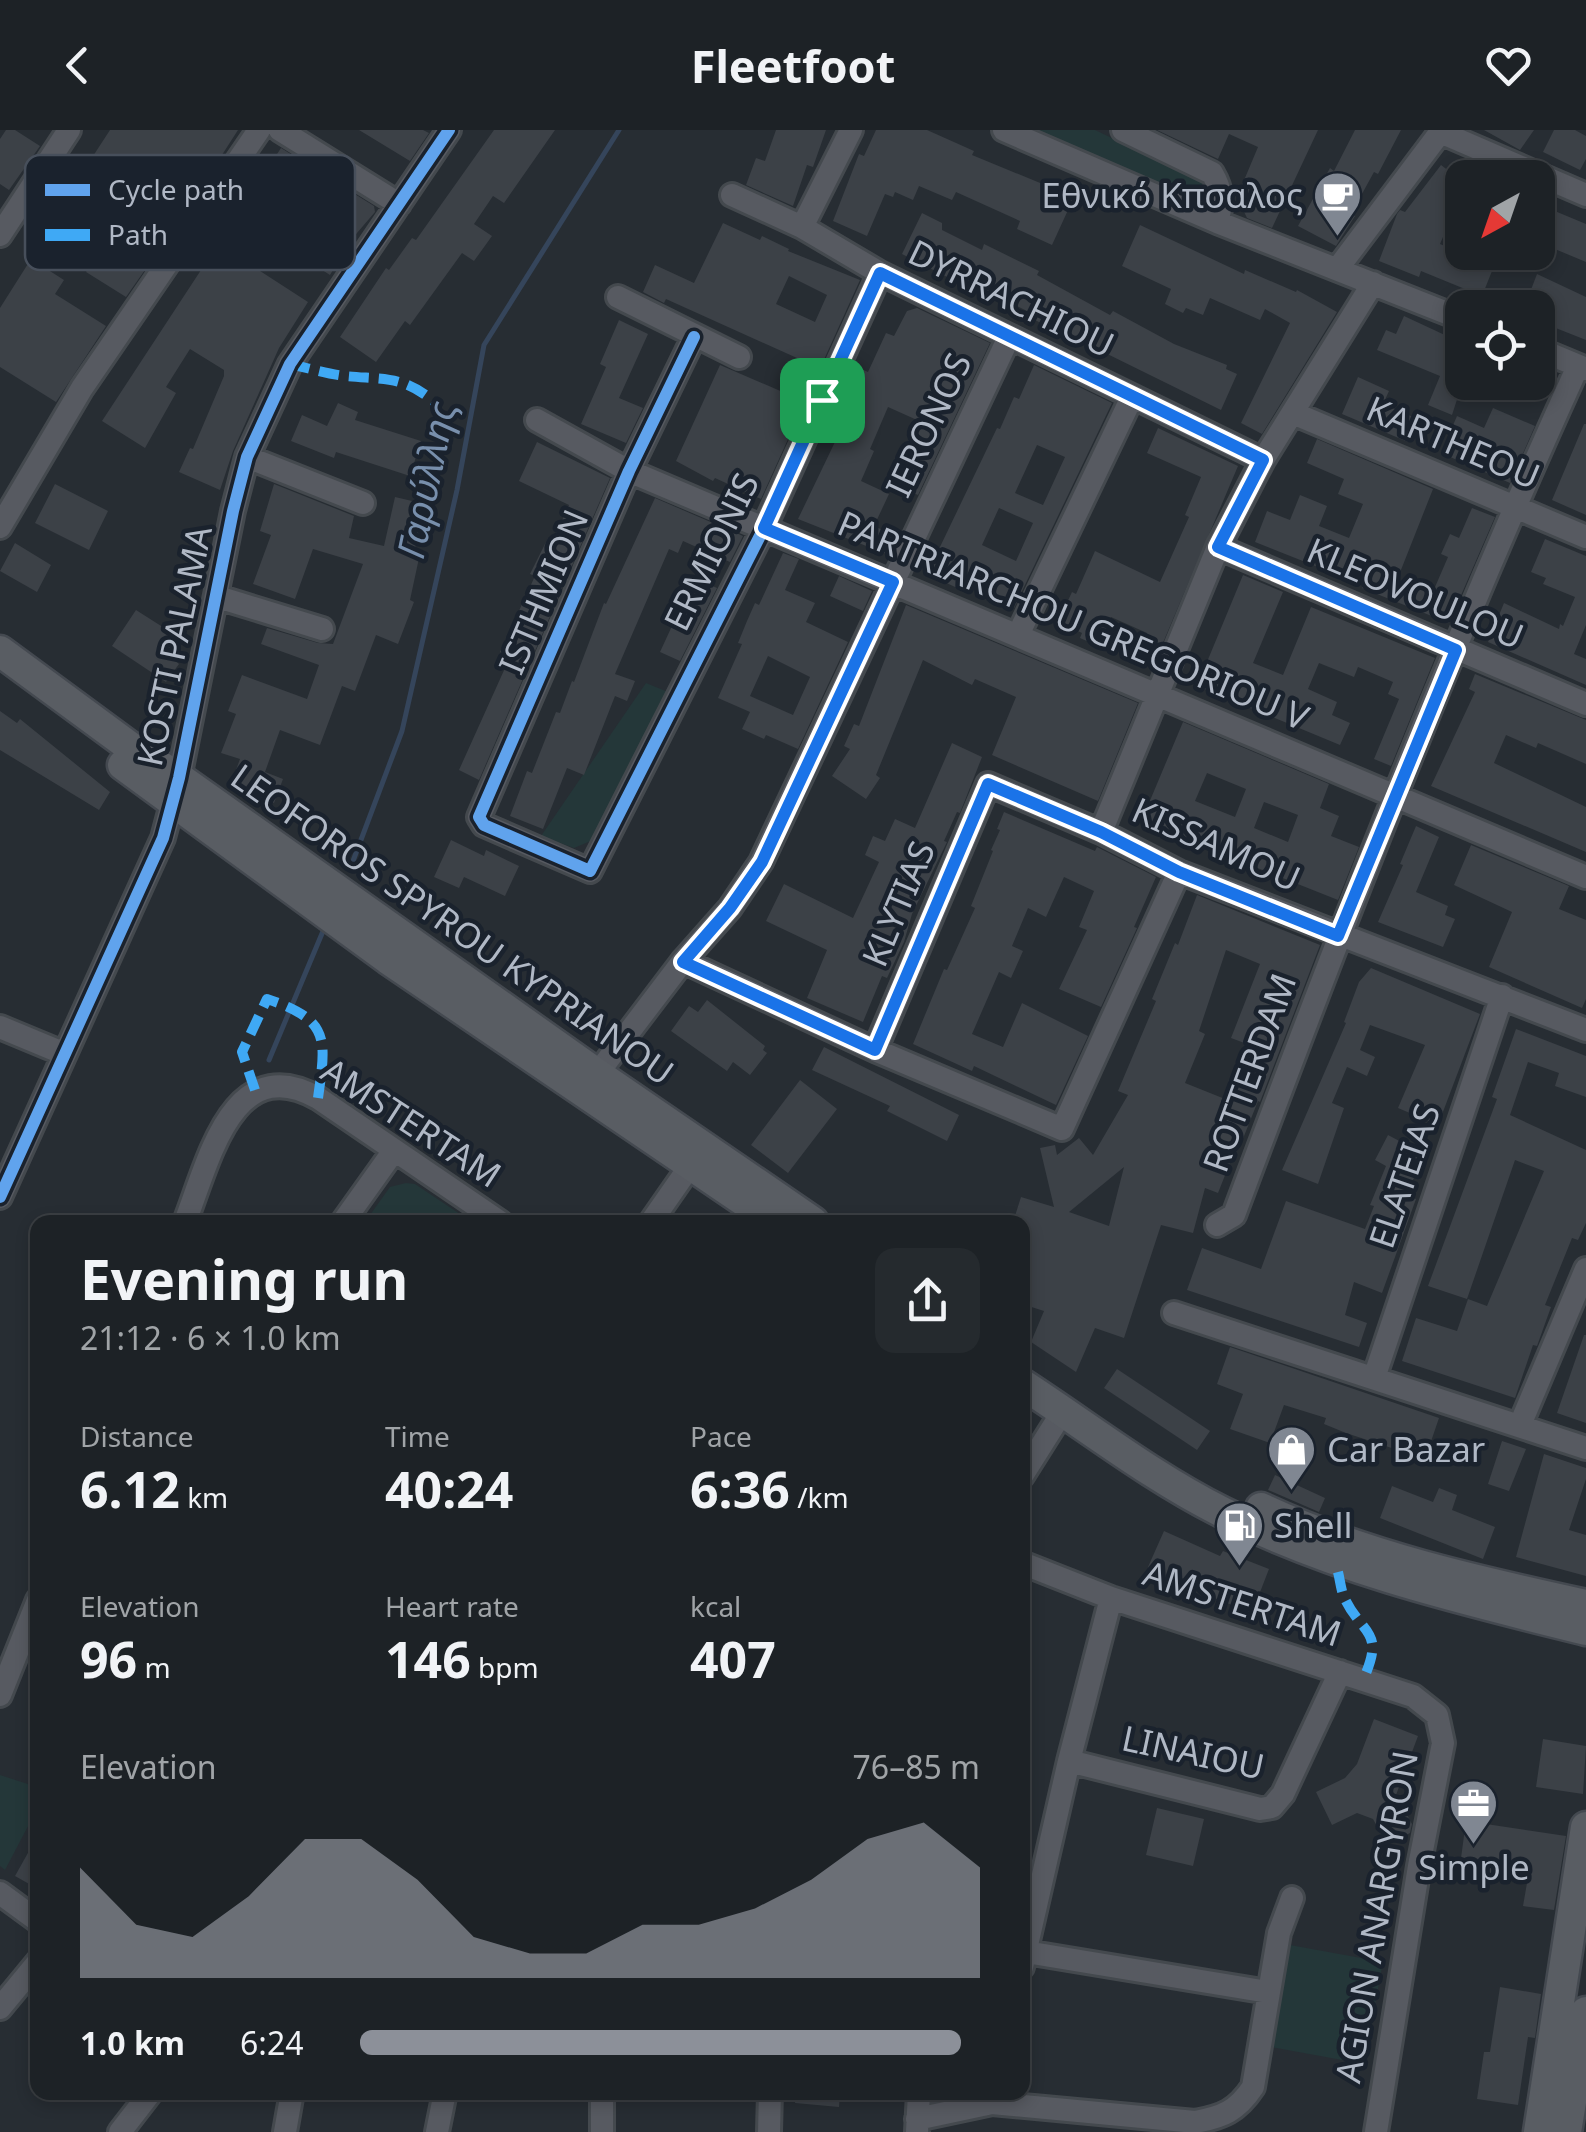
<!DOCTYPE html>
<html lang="en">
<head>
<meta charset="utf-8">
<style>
  :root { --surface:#1d2226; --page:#252a2e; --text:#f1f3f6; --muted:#a0a4a7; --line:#3b3f43; --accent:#8c9099 }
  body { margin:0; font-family:"Noto Sans",sans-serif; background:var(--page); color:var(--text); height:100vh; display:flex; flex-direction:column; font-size:38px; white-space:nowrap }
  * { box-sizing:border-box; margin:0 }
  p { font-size:32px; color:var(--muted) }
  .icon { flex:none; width:55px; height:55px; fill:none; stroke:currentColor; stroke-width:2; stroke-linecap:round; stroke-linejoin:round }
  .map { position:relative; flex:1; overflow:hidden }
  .sheet { position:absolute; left:30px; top:1085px; width:1000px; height:885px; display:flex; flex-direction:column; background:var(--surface); border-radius:20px; box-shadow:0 5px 15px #0003,0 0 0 2px var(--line) }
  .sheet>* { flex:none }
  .needle { width:65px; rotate:220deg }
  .controls { position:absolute; left:1445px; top:30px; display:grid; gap:20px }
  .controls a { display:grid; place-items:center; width:110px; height:110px; border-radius:20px; background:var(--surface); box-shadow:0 5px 15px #0003,0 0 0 2px var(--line); font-size:50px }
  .pin { position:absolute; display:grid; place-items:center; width:85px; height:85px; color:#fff; margin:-42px; border-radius:20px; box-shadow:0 5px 15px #0006 }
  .round { display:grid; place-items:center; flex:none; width:105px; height:105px; border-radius:20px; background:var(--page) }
  .summary { display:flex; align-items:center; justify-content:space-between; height:170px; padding:0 50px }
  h1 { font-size:55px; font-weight:700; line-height:75px }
  .metrics { display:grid; grid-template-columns:repeat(3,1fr); gap:15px; height:170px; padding:10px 50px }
  .metrics div { display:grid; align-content:center }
  .metrics b { font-size:50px; font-weight:700 }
  .metrics small { font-size:28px; font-weight:400 }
  .metrics p { font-size:28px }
  .chart { height:280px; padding:20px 50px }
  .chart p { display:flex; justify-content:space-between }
  .chart svg { width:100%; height:180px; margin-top:10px; fill:var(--accent); opacity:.7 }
  ul { padding:0 50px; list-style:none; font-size:32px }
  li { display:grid; grid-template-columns:160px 120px 1fr; align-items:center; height:75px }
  li i { height:25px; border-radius:12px; background:var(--accent) }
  header { display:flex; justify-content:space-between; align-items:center; height:130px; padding:0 50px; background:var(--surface); font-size:45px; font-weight:700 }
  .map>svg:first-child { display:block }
  .green { fill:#243739 }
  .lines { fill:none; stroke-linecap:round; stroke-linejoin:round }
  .stream { stroke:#35455b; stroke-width:5 }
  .building { fill:#3c4147; fill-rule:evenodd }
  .minor-casing { stroke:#44494e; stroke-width:28 }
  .major-casing { stroke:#444950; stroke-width:35 }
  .minor { stroke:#575a61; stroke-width:22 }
  .major { stroke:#595d63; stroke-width:30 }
  .quiet { stroke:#3fa9f5; stroke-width:10; stroke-dasharray:20 10; stroke-linecap:butt }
  .cycleway-casing { stroke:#1a222d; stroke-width:19 }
  .cycleway { stroke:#60a3ed; stroke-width:12 }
  .route-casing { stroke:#fff; stroke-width:20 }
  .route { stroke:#1a73e8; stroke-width:12 }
  .labels { text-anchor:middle; stroke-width:9; stroke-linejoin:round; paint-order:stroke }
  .poi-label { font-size:35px; fill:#b0b8c5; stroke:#1a222d; text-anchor:start }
  .street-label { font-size:35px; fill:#b0b8c5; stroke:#1a222d }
  .water-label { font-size:38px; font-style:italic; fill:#788fac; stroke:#1a222d }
  .key { fill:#1a222d; stroke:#474f5b; stroke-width:2.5 }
  .key-label { font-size:28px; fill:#b0b8c5 }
</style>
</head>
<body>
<header><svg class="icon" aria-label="back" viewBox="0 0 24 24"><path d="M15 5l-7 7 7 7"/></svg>Fleetfoot<svg class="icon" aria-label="heart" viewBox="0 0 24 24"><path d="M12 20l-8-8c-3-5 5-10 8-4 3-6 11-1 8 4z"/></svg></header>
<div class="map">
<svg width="1586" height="2002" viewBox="0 0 1586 2002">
  <rect width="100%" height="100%" fill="#272d33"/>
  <path class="green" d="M1011 0H1095L1208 54 1210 74 1206 77Z
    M646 553 668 562 602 698 593 710 574 718 541 706Z
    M406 1053 415 1054 469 1090 467 1092H365L390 1057Z
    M0 1645 37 1657 34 1668 37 1679 5 1740 0 1736Z
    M1290 1815 1383 1832 1364 1934 1271 1917Z"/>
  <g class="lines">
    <path class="stream" d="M350 739 402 601 457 360 484 215 619 0
      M269 930 326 794"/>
  </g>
  <path class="building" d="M6 0H15L40 16 9 60 0 54V9Z
    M110 0H238L193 70 153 45 132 79 80 46Z
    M359 0H423L429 3 410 31Z
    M494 0H555L504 73 493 66 474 94 492 106 474 131 462 123 410 195 405 191 376 232 340 207 386 138 389 140 412 108 416 110Z
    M776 0H826L813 37 807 35 793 76 746 55 756 28 765 31Z
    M876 0H927L974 21 972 25 1074 67 1052 115 1017 99 1020 91 956 62 952 70 919 56 913 70 895 62 893 67 885 64 867 106 833 91 859 24 864 26Z
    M1157 0H1318L1272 98 1247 88 1237 67 1258 17 1229 4 1218 29Z
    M1355 0H1401L1378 44 1374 42 1351 84 1355 86 1336 116 1298 96 1330 38 1334 41Z
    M1484 0H1534L1520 20Z
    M1554 0H1575L1586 6V29L1580 40 1543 22Z
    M281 18 374 76 375 82 351 110 330 145 275 110 257 139 308 172 279 218 233 321 220 360 179 342 190 318 193 319 224 246V240L190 219 166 257 176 263 145 318 102 291Z
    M1441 35 1462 51V88L1454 81 1440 114 1494 136 1482 166 1421 141 1419 147 1379 131 1397 84 1400 80 1405 82Z
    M1538 74 1586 94V132L1538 112Z
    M922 83 942 93V100L982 120 984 114 1039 141 1037 145 1110 185 1113 181 1174 214 1227 235 1226 239 1237 244 1221 280 1083 212 1081 216 1058 204 1059 202 1029 187 1031 183 956 145 953 150 902 124Z
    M120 91 161 117 126 167 86 142Z
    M723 93 760 110 762 106 789 119 788 121 860 150 761 369 715 348 713 351 676 331 720 235 785 263 797 228 666 169 664 173 643 162 655 135 694 153ZM789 146 827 165 815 192 776 174Z
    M1140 95 1244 144 1245 140 1296 162 1297 160 1337 182 1262 304 1241 293 1290 193 1265 179 1260 190 1210 168 1203 185 1186 178 1183 183 1165 174 1171 159 1122 136Z
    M31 129 64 150 55 164 106 196 56 272 0 237V178Z
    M1537 144 1586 167V210L1538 191V178H1524Z
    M917 178 990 213 918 365 890 353 917 290 888 277 870 319 874 321 861 351 889 364 874 396 898 407 889 425 798 389 858 264 844 258 854 236 868 242 886 203 894 206 907 181Z
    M1404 186 1462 213V254L1452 285 1428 275 1440 246 1377 220 1386 200 1396 204Z
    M619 190 648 204 619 268 643 278 626 313 581 294 606 237 600 234Z
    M1034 235 1112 273 1014 478 968 456 966 462 927 444 997 298 1000 299 1014 267 1019 269ZM1037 315 1065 327 1043 375 1015 363ZM999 378 1033 393 1016 431 982 415Z
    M1358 247 1389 261 1383 274 1418 289 1408 312 1342 284Z
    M338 273 358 282 355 290 421 311 410 346 336 322 334 328 291 311 302 285 327 296Z
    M1493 278 1535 296 1510 353 1441 323 1457 286 1484 298Z
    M1584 294H1586V385L1552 370Z
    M1158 298 1238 336 1154 534 1137 526 1147 503 1111 487 1098 516 1080 508 1082 503 1058 492 1072 462 1076 464 1095 421 1160 452 1189 387 1185 385 1201 347 1147 323Z
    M1317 309 1433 359 1397 450 1432 464 1448 427 1441 424 1450 404 1459 408 1472 378 1495 387 1449 493 1362 458 1365 451 1335 439 1333 443 1255 412 1267 381 1290 390 1300 365 1327 376 1319 396 1349 408 1363 374 1338 364 1344 349 1307 333Z
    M537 312 610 348 479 650 459 640 510 527 500 522 535 446 530 444 548 408 553 410 569 375 519 351Z
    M55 354 108 381 89 420 35 393Z
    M274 354 354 386 349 408 384 416 395 367 425 374 413 427 419 428 410 470 414 472 398 514 376 505 355 561 342 556 320 615 280 600 265 642 283 649 274 673 230 656 240 629 221 623 236 584 228 581 242 545 307 569 319 535 261 514 267 498 318 513 333 514 363 434 313 419 295 469 253 454 271 405 260 401Z
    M655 368 743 406 730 432 683 411 678 423 669 419 615 544 635 551 627 571 615 566 584 645 567 638 543 699 510 686 527 641 532 643 556 582 560 583 572 551 574 552 604 473 606 474Z
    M1545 409 1586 426V495L1574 524 1586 529V555L1488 512 1504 473 1559 499 1560 494 1563 496 1575 467 1543 454 1546 448 1531 442Z
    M15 413 51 435 37 462 0 441Z
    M783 423 799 429 785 460 815 473 806 492 848 512 798 619 766 605 764 609 742 599 750 582 718 568 742 514 738 513 747 491 755 473 759 475ZM768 526 810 547 793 585 750 566Z
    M1243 445 1283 462 1253 533 1283 545 1311 477 1435 528 1391 636 1374 629 1399 569 1388 564 1393 552 1358 537 1354 547 1319 533 1308 559 1337 572 1332 585 1350 593 1340 615 1197 556Z
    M839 446 872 461 863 481 830 466Z
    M695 448 717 458 680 531 660 522 678 483 673 481 681 462 687 465Z
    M906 475 1138 573 1098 671 992 625 1016 567 975 549 972 555 923 530 876 645 880 648 866 669 832 646 850 619 844 616 854 594 859 596Z
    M136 480 180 508 169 525 179 534 166 552 112 516Z
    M1475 544 1586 590V634L1538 613 1536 618 1506 605 1494 633 1586 677V722L1431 656 1475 562 1469 559Z
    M0 581 17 593 20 589 110 662 99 680 0 620Z
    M1183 592 1329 654 1320 678 1339 686 1331 706 1359 717 1338 770 1141 692ZM1207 643 1246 659 1235 687 1195 671ZM1264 672 1298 685 1288 712 1254 698Z
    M952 613 982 627 960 683 957 682 944 711 947 712 912 784 904 812 887 848 882 846 863 892 807 868 827 820 766 791 784 754 853 788 879 732 865 725 873 706 885 711 895 689 915 698Z
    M1004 682 1095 721 1097 717 1156 747 1134 797 1137 798 1101 877 1059 859 1087 800 1079 797 1094 761 1064 747 1046 787 1028 778 1012 816 1023 821 1011 848 999 842 972 904 1003 917 1022 873 1088 906 1056 975 974 936 972 941 913 914 944 839 947 840 975 778 971 776 993 721 991 720 1000 700 997 699Z
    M1416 696 1439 707 1416 762 1448 776 1445 785 1455 789 1443 817 1378 792 1403 735 1400 734Z
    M451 710 484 726 486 720 519 736 505 766 464 747 459 758 434 747Z
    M1471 715 1569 756 1559 779 1586 790V869L1582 878 1489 837 1512 782 1454 755Z
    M1197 765 1320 815 1260 972 1258 971 1240 1016 1237 1015 1218 1063 1205 1058 1193 1103 1161 1095 1124 1208 1095 1198 1076 1242 1031 1212 1044 1181 1022 1174V1092H1013L1021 1067 1054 1077 1040 1018 1055 1015 1057 1025 1079 1008 1093 1025 1128 965 1118 961 1156 871 1152 869 1175 813 1178 815ZM1226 820 1260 834 1231 908 1247 914 1225 969 1185 953 1205 904 1199 901ZM1124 1037 1109 1096 1069 1082Z
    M1371 838 1480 884 1438 995 1398 978 1425 915 1370 895 1360 920 1375 927 1367 946 1347 937 1332 973 1344 978 1318 1054 1282 1040 1346 893 1344 892 1359 852Z
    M707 870 765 916 763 920 767 923 750 945 733 932 727 941 671 901 689 876 698 882Z
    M1516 899 1586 926V967L1555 956 1559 943 1528 932 1510 985 1586 1020V1093L1578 1110 1572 1108 1545 1175 1551 1177 1537 1216 1533 1215 1515 1268 1402 1231 1416 1188 1457 1201 1468 1169 1487 1176 1544 1041 1515 1030 1467 1169 1428 1156 1497 969 1492 967Z
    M824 917 959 985 947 1011 887 981 890 976 812 940Z
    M800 950 837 979 788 1043 751 1015Z
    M1388 1005 1426 1025 1405 1065 1416 1069 1382 1163 1354 1152 1345 1185 1367 1193 1359 1217 1187 1160 1202 1118 1261 1139 1286 1071 1365 1099 1374 1076 1370 1075 1386 1036 1375 1030Z
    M1584 1205H1586V1293L1557 1283Z
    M1230 1217 1439 1288 1425 1329 1346 1303 1324 1294 1326 1288 1284 1275 1270 1313 1230 1299 1243 1264 1217 1254Z
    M1117 1239 1210 1301 1197 1320 1104 1258Z
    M1502 1311 1526 1319 1509 1361 1488 1354Z
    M1544 1324 1586 1338V1349L1569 1400 1586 1405V1446L1516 1427Z
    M1275 1345 1325 1368 1319 1382 1268 1360Z
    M1392 1356 1433 1372 1439 1358 1457 1365 1452 1380 1495 1397 1483 1429 1380 1388Z
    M1164 1401 1220 1426 1223 1421 1269 1439 1252 1483 1202 1463 1205 1457 1174 1445 1168 1459 1153 1453 1148 1437Z
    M1374 1589 1418 1606 1396 1665 1412 1694 1410 1703 1387 1715 1373 1689 1357 1683 1332 1695 1316 1662 1345 1648 1357 1634Z
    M1543 1609 1586 1616 1583 1664 1536 1657Z
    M1157 1678 1204 1689 1193 1736 1146 1725Z
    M1466 1691 1566 1706 1554 1780 1523 1776 1527 1753 1459 1743Z
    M38 1705V1759L15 1746Z
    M1500 1857 1541 1864 1535 1908 1528 1907 1518 1975 1477 1969 1484 1922H1490Z
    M796 1962H840L839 1977 795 1973Z"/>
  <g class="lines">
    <defs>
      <path id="minor" d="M280 0 399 74
        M1004 0 1217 92 1462 189
        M1123 0 1212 43C1222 60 1223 73 1217 92
        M1440 2 1586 65
        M732 65 802 97 880 143 1263 330
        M802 97 851 0
        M0 105 69 0
        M1338 138 1442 0
        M618 167 739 227
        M694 207 629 341 479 687 484 695 590 741 764 398 880 143
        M1538 219 1586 239
        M1293 283 1586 407
        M537 290 629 341 1586 747
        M247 327 363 373
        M0 397 82 258 259 0
        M1218 417 1586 574
        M218 467 322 499
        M1018 505 1132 267
        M1101 702 1218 417 1263 330 1373 153
        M683 831 875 920 1062 999 1179 742
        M0 897 65 924
        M875 920 988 654 1101 702 1179 742 1586 900
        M597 944 683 831 730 778 761 732 1009 207
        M0 1067 163 708 179 648 233 381 247 327 290 234 449 0
        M185 1092C208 1034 232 919 318 968L500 1092
        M343 1092 393 1022
        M651 1092 690 1036
        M1217 1095 1234 1085C1341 798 1451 514 1578 236
        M1174 1183 1586 1318
        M1374 1248 1502 866
        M1520 1295 1586 1139
        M1022 1346 1063 1281
        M1022 1433 1111 1468 1413 1566 1437 1585 1443 1613 1419 1736 1376 2002
        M0 1565 38 1470
        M1069 1631 1260 1679 1272 1677 1283 1664 1340 1542
        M0 1763 38 1791
        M1026 1822 1268 1862
        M1022 1837 1069 1631 1111 1468
        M0 1878 38 1832
        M917 1989 992 1973 1195 1992C1223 1987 1237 1981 1253 1957L1279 1803 1292 1768
        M120 2002 151 1962
        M285 2002 292 1962
        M437 2002 445 1962
        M602 2002V1962
        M769 2002 770 1962
        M917 2002 919 1962"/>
      <path id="major" d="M0 521 133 619 179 648 597 944 813 1092
        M123 635 388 829 775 1092
        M1022 1254C1088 1297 1152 1347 1222 1382 1338 1440 1462 1469 1586 1500
        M1261 1378C1364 1426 1476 1451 1586 1475
        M1539 2002 1586 1697
        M1566 2002 1586 1882"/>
    </defs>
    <use href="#minor" class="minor-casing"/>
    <use href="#major" class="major-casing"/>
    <use href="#minor" class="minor"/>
    <use href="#major" class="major"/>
    <path class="quiet" d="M290 234C308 238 327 244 345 246 386 250 402 245 436 273
      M255 960 242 922 267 869C331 890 326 910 318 968
      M1338 1442C1340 1450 1341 1460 1344 1467 1362 1506 1386 1499 1363 1550"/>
    <defs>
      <path id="cycleway" d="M694 207 629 341 479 687 484 695 590 741 764 398 880 143
        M0 1067 163 708 179 648 233 381 247 327 290 234 449 0"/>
    </defs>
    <use href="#cycleway" class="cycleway-casing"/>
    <use href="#cycleway" class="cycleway"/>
  </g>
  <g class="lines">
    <defs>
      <path id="route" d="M880 143 1263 330 1218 417 1456 520 1338 806 1179 742 1101 702 988 654 875 920 683 832 730 778 762 732 893 452 764 398Z"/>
    </defs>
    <use href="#route" class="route-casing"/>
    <use href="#route" class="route"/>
  </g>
  <defs>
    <symbol id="cafe-pin" viewBox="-11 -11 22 30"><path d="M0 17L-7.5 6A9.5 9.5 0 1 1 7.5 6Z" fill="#808792" stroke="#1a222d"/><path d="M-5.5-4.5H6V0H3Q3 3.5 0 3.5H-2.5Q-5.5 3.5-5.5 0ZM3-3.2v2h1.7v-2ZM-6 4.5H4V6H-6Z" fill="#fff"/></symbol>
    <symbol id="shop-pin" viewBox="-11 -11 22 30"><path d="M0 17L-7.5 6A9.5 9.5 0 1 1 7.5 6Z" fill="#808792" stroke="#1a222d"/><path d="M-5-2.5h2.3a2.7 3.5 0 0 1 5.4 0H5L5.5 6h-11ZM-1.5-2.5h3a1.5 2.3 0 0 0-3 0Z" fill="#fff"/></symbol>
    <symbol id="fuel-pin" viewBox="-11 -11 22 30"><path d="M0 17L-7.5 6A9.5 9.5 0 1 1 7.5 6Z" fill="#808792" stroke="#1a222d"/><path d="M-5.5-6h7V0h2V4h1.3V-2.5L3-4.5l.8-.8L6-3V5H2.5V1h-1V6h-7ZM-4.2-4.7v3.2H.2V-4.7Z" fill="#fff"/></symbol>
    <symbol id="office-pin" viewBox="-11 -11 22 30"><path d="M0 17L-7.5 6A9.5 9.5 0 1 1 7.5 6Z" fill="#808792" stroke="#1a222d"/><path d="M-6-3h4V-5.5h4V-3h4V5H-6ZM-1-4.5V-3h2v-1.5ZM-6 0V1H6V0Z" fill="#fff"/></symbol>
  </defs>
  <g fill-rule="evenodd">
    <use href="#cafe-pin" x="1310" y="38" width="55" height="75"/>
    <use href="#shop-pin" x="1264" y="1292" width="55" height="75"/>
    <use href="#fuel-pin" x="1212" y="1368" width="55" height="75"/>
    <use href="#office-pin" x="1446" y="1646" width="55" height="75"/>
  </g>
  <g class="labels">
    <g class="poi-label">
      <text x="1303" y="78" text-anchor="end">Εθνικό Κπσαλος</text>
      <text x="1327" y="1332">Car Bazar</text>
      <text x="1274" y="1408">Shell</text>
      <text x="1474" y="1750" text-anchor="middle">Simple</text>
    </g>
    <g class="street-label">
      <text transform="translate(1011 169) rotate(26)" y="12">DYRRACHIOU</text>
      <text transform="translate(929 295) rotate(-65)" y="12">IERONOS</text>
      <text transform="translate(1453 313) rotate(23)" y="12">KARTHEOU</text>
      <text transform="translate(712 422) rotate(-64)" y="12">ERMIONIS</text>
      <text transform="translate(544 462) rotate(-67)" y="12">ISTHMION</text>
      <text transform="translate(1415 464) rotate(23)" y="12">KLEOVOULOU</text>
      <text transform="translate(1073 491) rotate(23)" y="12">PARTRIARCHOU GREGORIOU V</text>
      <text transform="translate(175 516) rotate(-78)" y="12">KOSTI PALAMA</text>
      <text transform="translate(1216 715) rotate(24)" y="12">KISSAMOU</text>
      <text transform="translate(899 774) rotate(-67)" y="12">KLYTIAS</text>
      <text transform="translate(452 795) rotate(35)" y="12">LEOFOROS SPYROU KYPRIANOU</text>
      <text transform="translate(1250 943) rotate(-70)" y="12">ROTTERDAM</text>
      <text transform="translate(411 993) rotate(33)" y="12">AMSTERTAM</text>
      <text transform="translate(1405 1046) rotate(-71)" y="12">ELATEIAS</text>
      <text transform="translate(1242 1474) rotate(18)" y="12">AMSTERTAM</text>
      <text transform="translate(1193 1623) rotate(12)" y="12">LINAIOU</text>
      <text transform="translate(1377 1787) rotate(-80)" y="12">AGION ANARGYRON</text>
    </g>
    <g class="water-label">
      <text transform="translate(427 350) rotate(-78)" y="13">Γαρύλλης</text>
    </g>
  </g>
  <rect x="25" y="25" width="330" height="115" rx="15" class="key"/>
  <rect x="45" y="54" width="45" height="12" fill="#60a3ed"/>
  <rect x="45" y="99" width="45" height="12" fill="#3fa9f5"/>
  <g class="key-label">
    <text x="108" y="70">Cycle path</text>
    <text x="108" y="115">Path</text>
  </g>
</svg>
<div class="controls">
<a><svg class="needle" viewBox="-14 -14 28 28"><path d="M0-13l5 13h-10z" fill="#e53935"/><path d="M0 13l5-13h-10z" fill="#a0a4a7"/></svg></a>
<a><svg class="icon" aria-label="locate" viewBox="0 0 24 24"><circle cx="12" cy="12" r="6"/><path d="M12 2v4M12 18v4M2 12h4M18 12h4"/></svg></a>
</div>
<div class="pin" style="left:822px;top:270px;background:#1e9e55"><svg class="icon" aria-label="arrive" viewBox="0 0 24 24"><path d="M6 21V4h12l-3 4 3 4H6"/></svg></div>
<section class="sheet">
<div class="summary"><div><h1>Evening run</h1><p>21:12 · 6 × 1.0 km</p></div><a class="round"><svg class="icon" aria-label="share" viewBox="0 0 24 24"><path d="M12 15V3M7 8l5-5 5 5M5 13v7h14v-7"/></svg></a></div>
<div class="metrics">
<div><p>Distance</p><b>6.12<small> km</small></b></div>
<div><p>Time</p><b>40:24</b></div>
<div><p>Pace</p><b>6:36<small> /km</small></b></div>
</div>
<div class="metrics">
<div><p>Elevation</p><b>96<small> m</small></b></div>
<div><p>Heart rate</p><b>146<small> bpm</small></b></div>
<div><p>kcal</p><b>407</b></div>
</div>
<div class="chart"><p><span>Elevation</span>76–85 m</p>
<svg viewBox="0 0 160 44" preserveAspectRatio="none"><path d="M0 44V17L10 31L20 34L30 24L40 10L50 10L60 20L70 34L80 38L90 38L100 31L110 31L120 27L130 20L140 10L150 6L160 17V44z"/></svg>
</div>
<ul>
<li><b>1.0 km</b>6:24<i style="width:97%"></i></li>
</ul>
</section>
</div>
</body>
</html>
